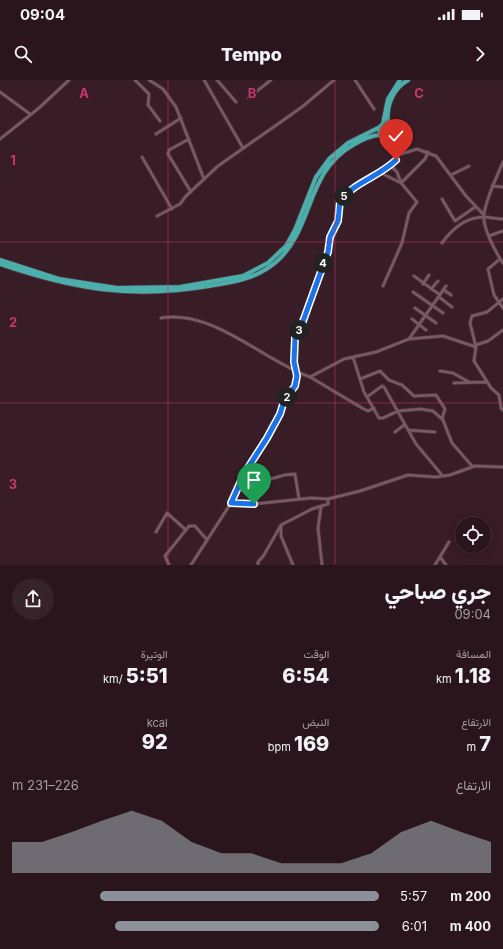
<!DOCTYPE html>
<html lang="ar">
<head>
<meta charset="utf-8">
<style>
  :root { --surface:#2a151c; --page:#362229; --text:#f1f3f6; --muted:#a59fa3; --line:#46343b; --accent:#8c9099 }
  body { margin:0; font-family:Inter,Vazirmatn,sans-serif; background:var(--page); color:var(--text); direction:rtl; height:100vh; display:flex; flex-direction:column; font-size:15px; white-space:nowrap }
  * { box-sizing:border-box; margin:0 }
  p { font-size:13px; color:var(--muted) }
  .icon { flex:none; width:22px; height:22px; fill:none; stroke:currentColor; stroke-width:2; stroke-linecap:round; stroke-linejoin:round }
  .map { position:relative; height:485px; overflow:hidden; direction:ltr }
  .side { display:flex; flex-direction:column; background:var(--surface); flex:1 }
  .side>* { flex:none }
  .controls { position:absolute; left:455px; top:437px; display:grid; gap:8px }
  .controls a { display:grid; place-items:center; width:36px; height:36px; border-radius:50%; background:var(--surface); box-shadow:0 2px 10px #0003,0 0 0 1px var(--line); font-size:20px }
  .pin { position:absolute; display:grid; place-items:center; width:34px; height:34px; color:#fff; margin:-41px -17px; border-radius:50% 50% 50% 0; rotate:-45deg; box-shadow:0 0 4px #0007 }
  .pin .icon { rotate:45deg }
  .km { position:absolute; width:20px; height:20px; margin:-10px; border-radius:50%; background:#222; color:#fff; font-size:11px; line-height:20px; text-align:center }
  .round { display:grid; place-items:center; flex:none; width:42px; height:42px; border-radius:21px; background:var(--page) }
  .head { display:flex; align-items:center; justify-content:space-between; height:68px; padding:0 12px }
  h1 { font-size:22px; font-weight:800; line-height:30px }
  .figures { display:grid; grid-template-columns:repeat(3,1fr); gap:6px; height:68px; padding:4px 12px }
  .figures div { display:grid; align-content:center }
  .figures b { font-size:20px; font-weight:800 }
  .figures small { font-size:11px; font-weight:400 }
  .figures p { font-size:11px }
  .chart { height:112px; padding:8px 12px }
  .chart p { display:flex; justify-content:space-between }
  .chart svg { width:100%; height:72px; margin-top:4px; fill:var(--accent); opacity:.7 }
  ul { padding:0 12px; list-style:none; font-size:13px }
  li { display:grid; grid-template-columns:64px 48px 1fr; align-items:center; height:30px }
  li i { height:10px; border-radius:5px; background:var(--accent) }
  .status { display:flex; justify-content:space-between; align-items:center; height:28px; padding:0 20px; background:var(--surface); direction:ltr }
  .status svg { height:11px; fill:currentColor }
  header { display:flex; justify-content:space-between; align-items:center; height:52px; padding:0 12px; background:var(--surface); font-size:18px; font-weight:800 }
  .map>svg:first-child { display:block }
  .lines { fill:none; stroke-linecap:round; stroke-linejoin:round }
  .minor-casing { stroke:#523a43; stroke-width:4 }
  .highway-casing { stroke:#523a43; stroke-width:5.5 }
  .minor { stroke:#7b5964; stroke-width:2.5 }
  .highway { stroke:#4baeab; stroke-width:4 }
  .route-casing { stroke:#fff; stroke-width:8 }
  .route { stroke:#1a73e8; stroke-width:5 }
  .grid { fill:none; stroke:#ca3670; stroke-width:1; stroke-opacity:0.55 }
  .grid-label { font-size:13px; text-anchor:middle; font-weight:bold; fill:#ca3670; stroke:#381c26; stroke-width:3; stroke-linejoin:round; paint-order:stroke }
</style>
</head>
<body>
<div class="status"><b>09:04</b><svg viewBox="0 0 49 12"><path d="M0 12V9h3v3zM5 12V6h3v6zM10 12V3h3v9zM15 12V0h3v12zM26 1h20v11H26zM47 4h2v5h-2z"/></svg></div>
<header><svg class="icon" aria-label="forward" viewBox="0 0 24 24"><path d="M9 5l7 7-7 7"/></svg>Tempo<svg class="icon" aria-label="search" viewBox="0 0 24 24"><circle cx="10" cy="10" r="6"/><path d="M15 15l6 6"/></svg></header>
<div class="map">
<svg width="503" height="485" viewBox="0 0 503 485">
  <rect width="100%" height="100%" fill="#381c26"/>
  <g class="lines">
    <defs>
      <path id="minor" d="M135 0 149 14 148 25 160 41
        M149 0 163 9 176 27 204 99
        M204 0 243 68
        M217 0 236 22
        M355 0 374 29
        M0 12 30 34
        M248 18 271 0
        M156 54 181 38
        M388 56 398 75 417 69 436 76 466 116 484 135
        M0 59 39 28 69 0
        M189 59 169 70 168 74 191 112
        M142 77 172 129
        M503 82C496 99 487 116 484 134 482 147 496 173 503 183
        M381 93 401 103 425 79 428 72
        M451 95 469 86
        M492 106 503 107
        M442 119 455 141 475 127
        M157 136 180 124 186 116 218 86 302 27 334 0
        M489 156 503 151
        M442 163C452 149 465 137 484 137 490 137 496 139 503 139
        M500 179 488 189 494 215 503 228
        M414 196 440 215
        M423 204 429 195
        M383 206 402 163 409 133 417 122 401 103 397 92 390 85
        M431 209 438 201
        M444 210 451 215
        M413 212 443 233
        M439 217 452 227
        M503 219 487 232 472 236 470 243 476 267 474 281 491 308 499 315 501 328 503 330
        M415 228 436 243
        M161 238C213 229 264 281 310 297L344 279 376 272 409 259 443 256 476 267
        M412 239 426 250
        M409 259 446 206
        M476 265 488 261 503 250
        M353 277 364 312 379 338H383L398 331 420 329 433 331 443 340 452 363 472 386
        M440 291 453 293 469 302
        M310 297 362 328 368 331 374 328
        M360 299 380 291 389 300 402 305 414 316 436 315 445 329 442 339
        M454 303 487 302
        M367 317 382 306 384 307 416 364 442 395
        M408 350 435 352
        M395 352 404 345
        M237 408 285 395 295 394 299 419
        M231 423 254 424 311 418 328 419 360 411 408 395 436 397 450 395 475 386 503 387
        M321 427 318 448 322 485
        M281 446V456L293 485
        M156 452 167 433 186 450
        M440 477 446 485
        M169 485 165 476 189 446H195L207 460
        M191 485 231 423 244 394 280 334 284 321 294 309 297 296 293 282 295 258 302 244 328 172 330 157 338 141 340 121C354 101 386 98 398 75
        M258 485V482L264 475 281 445 312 429 328 424V419
        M435 485 449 462"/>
      <path id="highway" d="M379 50a6 6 0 1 1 12 0a6 6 0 1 1-12 0Z
        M383 44 388 19 400 0
        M388 44C386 27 392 9 408 0
        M0 180 59 199 117 208 180 207 243 196 268 183 286 166 295 150 316 97 330 78 348 63 380 47
        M0 184C73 209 131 219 209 206 233 202 256 199 276 182 314 149 305 92 353 65 361 60 371 55 381 55"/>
    </defs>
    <use href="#minor" class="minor-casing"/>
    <use href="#highway" class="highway-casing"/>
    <use href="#minor" class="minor"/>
    <use href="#highway" class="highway"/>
  </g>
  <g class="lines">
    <defs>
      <path id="route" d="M254 424 231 423 244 394 267 358 280 334 284 321 295 306 297 296 294 282 295 258 302 244 328 172 330 157 338 141 340 121C353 103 380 96 396 80"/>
    </defs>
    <use href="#route" class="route-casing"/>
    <use href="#route" class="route"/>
  </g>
  <path class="grid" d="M168 0V485M335 0V485M0 162H503M0 323H503"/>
  <g class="grid-label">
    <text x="84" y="18">A</text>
    <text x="252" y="18">B</text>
    <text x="419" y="18">C</text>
    <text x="13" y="85">1</text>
    <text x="13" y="247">2</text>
    <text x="13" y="409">3</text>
  </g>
</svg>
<div class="controls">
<a><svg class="icon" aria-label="locate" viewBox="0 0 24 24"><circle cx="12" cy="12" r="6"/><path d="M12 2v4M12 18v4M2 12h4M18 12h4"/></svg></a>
</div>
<div class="pin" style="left:254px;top:424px;background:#1e9e55"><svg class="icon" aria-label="arrive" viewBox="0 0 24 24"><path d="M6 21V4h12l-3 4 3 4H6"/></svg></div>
<div class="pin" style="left:396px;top:80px;background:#d93025"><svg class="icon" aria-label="check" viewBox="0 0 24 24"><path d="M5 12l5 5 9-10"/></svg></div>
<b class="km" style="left:287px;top:317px">2</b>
<b class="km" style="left:299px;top:250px">3</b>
<b class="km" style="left:323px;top:183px">4</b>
<b class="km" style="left:344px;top:116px">5</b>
</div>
<section class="side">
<div class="head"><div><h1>جري صباحي</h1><p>09:04</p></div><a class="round"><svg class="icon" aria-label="share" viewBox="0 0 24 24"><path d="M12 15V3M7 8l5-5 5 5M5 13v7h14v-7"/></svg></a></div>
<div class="figures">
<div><p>المسافة</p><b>1.18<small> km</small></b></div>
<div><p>الوقت</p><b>6:54</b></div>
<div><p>الوتيرة</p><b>5:51<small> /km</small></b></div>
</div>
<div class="figures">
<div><p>الارتفاع</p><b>7<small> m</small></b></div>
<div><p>النبض</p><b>169<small> bpm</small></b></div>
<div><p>kcal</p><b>92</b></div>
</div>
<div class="chart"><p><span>الارتفاع</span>226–231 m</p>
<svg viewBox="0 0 160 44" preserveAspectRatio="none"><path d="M0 44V25L10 25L20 19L30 12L40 6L50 12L60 25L70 32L80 32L90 38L100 38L110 38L120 32L130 19L140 12L150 19L160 25V44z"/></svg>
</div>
<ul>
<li><b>200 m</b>5:57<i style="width:76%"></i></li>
<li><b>400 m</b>6:01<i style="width:72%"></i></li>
</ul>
</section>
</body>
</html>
